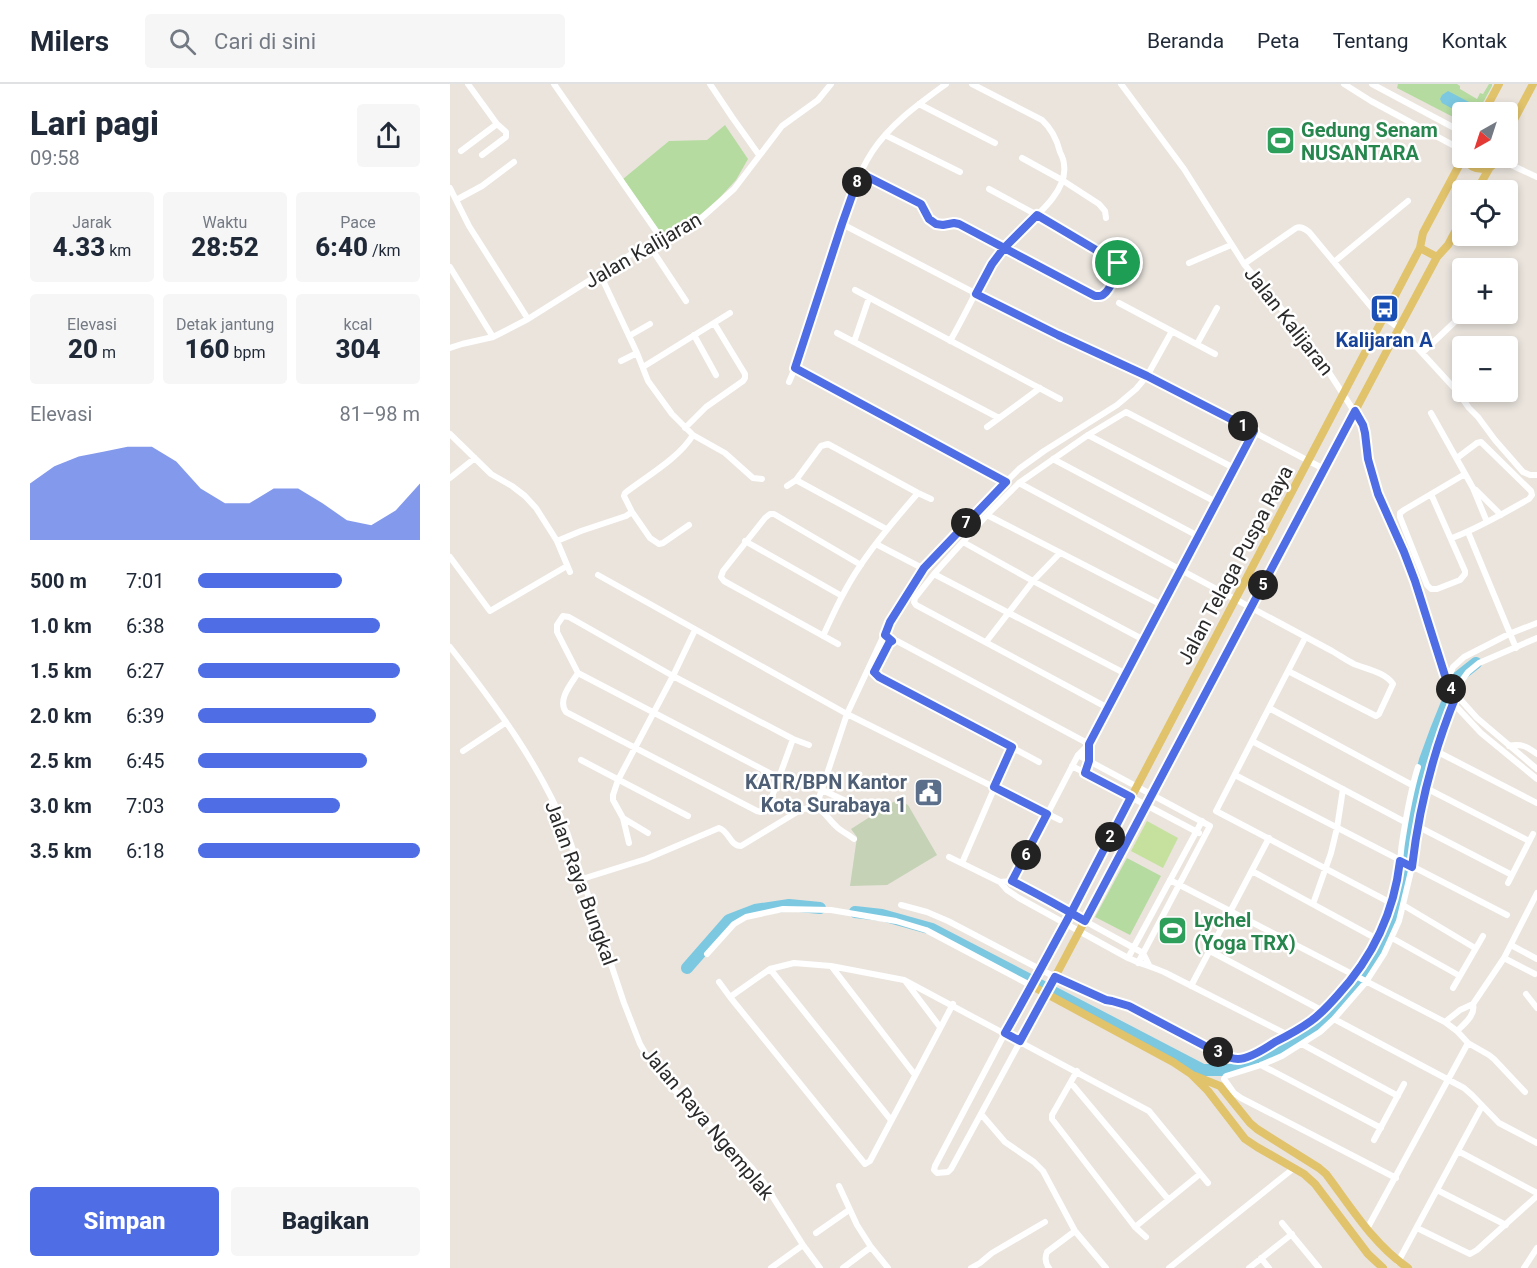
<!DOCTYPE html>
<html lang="id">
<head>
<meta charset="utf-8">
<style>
  :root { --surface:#fff; --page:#f6f6f7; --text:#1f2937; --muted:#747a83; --line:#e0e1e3; --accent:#4f6ee5 }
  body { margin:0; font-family:Roboto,sans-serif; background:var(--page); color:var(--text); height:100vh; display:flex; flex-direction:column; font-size:22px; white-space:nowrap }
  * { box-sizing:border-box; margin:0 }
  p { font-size:20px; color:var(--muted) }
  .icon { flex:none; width:33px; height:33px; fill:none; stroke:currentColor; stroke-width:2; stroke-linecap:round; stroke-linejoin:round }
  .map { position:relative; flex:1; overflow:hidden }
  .side { display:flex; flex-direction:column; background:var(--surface); width:450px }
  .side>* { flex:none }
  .needle { width:39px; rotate:219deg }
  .fabs { position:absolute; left:1002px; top:18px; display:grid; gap:12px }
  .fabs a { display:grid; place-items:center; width:66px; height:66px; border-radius:6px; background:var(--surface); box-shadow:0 3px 9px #0003; font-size:30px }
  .pin { position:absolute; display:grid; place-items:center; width:51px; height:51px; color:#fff; margin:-26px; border:3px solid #fff; border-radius:50%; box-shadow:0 2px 6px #0007 }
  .km { position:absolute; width:30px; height:30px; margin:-15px; border-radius:50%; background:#222; color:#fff; font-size:16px; line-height:30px; text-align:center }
  .round { display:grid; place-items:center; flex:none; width:63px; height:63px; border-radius:6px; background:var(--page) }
  .overview { display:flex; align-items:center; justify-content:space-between; height:102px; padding:0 30px }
  h1 { font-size:33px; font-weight:800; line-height:45px }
  .figures { display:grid; grid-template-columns:repeat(3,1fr); gap:9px; height:102px; padding:6px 30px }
  .figures div { display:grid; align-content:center; border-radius:6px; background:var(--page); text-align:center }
  .figures b { font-size:26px; font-weight:800 }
  .figures small { font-size:16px; font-weight:400 }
  .figures p { font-size:16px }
  .chart { height:168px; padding:12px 30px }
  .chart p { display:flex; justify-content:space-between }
  .chart svg { width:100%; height:108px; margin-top:6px; fill:var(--accent); opacity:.7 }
  .action { display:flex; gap:12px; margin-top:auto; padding:12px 30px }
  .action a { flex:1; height:69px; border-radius:6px; background:var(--accent); color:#fff; font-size:24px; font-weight:800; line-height:69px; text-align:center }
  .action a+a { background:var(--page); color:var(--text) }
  ul { padding:0 30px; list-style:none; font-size:20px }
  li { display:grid; grid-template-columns:96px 72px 1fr; align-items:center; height:45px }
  li i { height:15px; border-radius:8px; background:var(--accent) }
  header { display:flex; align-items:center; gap:36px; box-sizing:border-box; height:84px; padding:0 30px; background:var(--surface); border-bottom:2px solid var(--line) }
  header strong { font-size:28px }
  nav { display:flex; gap:33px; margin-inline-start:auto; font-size:21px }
  .search { width:420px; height:54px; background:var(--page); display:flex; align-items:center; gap:15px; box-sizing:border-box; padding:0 21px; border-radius:6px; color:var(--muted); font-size:22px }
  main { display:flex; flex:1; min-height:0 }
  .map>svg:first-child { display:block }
  .green { fill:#b5dba0 }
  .cemetery { fill:#c5d2b6 }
  .pitch { fill:#c5e19d }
  .water { fill:#7cc8e1 }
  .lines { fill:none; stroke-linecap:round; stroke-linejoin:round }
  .river { stroke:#7cc8e1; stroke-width:12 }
  .minor { stroke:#fff; stroke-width:6 }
  .major { stroke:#e1c36c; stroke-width:8 }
  .route-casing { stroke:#fff; stroke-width:12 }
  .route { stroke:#4f6ee5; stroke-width:8 }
  .labels { text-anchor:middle; stroke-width:5; stroke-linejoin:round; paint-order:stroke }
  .leisure-label { font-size:20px; font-weight:bold; fill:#27864d; stroke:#fff; text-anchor:start }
  .street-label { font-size:20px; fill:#2a2a2a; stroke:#fff }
  .transit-label { font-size:20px; font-weight:bold; fill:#164399; stroke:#fff }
  .service-label { font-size:20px; font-weight:bold; fill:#4e5e75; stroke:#fff; text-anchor:end }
</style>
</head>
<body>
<header>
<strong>Milers</strong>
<div class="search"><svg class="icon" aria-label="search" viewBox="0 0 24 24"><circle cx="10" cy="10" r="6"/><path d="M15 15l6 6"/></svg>Cari di sini</div>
<nav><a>Beranda</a><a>Peta</a><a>Tentang</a><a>Kontak</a></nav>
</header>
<main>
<section class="side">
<div class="overview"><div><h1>Lari pagi</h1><p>09:58</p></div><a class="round"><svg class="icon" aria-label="share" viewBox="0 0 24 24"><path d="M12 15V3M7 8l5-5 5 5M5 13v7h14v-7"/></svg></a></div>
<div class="figures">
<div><p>Jarak</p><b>4.33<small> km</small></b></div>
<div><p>Waktu</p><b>28:52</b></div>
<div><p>Pace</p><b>6:40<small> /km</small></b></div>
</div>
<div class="figures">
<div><p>Elevasi</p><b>20<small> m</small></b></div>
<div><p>Detak jantung</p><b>160<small> bpm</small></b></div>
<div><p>kcal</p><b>304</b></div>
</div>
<div class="chart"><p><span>Elevasi</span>81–98 m</p>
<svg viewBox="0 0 160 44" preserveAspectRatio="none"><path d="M0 44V21L10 14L20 10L30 8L40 6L50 6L60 12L70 23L80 29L90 29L100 23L110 23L120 29L130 36L140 38L150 32L160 21V44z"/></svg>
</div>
<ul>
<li><b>500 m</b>7:01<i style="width:65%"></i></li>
<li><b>1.0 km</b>6:38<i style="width:82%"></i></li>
<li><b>1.5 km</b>6:27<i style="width:91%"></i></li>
<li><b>2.0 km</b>6:39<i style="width:80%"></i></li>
<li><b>2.5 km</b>6:45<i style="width:76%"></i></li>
<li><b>3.0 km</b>7:03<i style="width:64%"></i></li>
<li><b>3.5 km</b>6:18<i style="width:100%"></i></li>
</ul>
<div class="action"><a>Simpan</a><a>Bagikan</a></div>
</section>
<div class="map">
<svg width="1087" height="1184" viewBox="0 0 1087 1184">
  <rect width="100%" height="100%" fill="#eae4dd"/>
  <path class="green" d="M948 0H1007L1010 2V5L1027 15 1030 9 1033 10 1039 0H1042V2L1028 28H1012V36L1007 35 947 4Z
    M275 41 298 75 286 96 262 122 240 138 211 151 173 95 219 57 257 56Z
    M677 774 711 792 680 851 645 833Z"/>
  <path class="cemetery" d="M448 715 458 721 487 771 437 801 400 802 407 753 401 745Z"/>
  <path class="pitch" d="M697 737 728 754 713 784 681 767Z"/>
  <path class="water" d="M998 7 1019 18 1021 21 1017 28H1012V30L992 19 990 15 992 11Z"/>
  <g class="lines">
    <path class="river" d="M405 828 432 831 482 845 753 986H780L839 962 877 932 914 890 939 841 944 826 955 773 964 719 975 676 986 646 1007 594 1026 579
      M237 884 279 836 305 826 339 821 370 824"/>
    <path class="minor" d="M104 0 211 154
      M260 0 282 33 309 71
      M671 0 734 85 794 180 860 259 913 341 918 375 928 410 954 468 1000 604 1027 634 1087 685
      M894 0 921 17 1012 66
      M922 0 1012 48
      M469 20 545 59
      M435 51 510 88
      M11 67 47 40 18 0
      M32 71 56 53V48L47 40
      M572 74 612 96 649 120 655 127 656 134
      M1048 75 1087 93
      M410 89 471 120 479 135 486 140 493 141 504 139 509 140 645 211 651 212 655 210 669 183 666 177 587 131 539 105
      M0 104 19 142 78 235
      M6 116 32 102 64 78
      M392 140 573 234 697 292 874 385
      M199 161 236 217
      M884 178 958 117
      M739 179 781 161
      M794 180 846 144C851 142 855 145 859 148L923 225 949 244 962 258 1006 306 1019 324 1028 333 1045 356 1073 388 1080 391H1087
      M0 183 43 253
      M150 190 187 269 198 297 222 330 243 351 275 369 303 394 312 395
      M405 206 610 315
      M669 219 765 270
      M387 249 549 334
      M244 251 266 291
      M179 252 200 240
      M500 257C517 228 533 190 553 164 570 143 619 113 614 81 614 77 612 72 610 68 607 56 602 45 592 36L522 0
      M404 258 419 214
      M747 260 767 224
      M0 264 12 260 43 253 51 249 78 235 183 169 211 154 248 137 284 105 332 42 368 16 381 0
      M972 269 1012 231
      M171 277 187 269
      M193 283 280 229
      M345 284 556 397
      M339 298 345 284C358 243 372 202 385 161 395 130 404 96 422 68 440 40 470 19 496 0
      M981 329 1023 404 1037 438
      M537 343 590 304
      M235 344 256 323 293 297 295 294V290L264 239
      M0 350 41 390 62 402 75 412 86 424 107 457 120 488
      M638 351 766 418
      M603 375 748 452
      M0 394 25 374
      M346 396 436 445
      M569 399 882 567C889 571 896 576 904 580 916 585 935 588 943 600L929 630 926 632 838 587
      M337 402 346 396 371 362 378 360 468 409 481 415
      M1026 406 1051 431
      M981 410 1015 487V490L1010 496 987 505H981L977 501 950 433V429L954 426 1015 390
      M182 428 200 454 209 460 213 459 239 441
      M537 431 712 521
      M1018 448 1066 564
      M1002 454C1029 444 1054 429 1079 415L1082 411 1081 407 1031 358 1027 359 1007 374
      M107 457 131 447 176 432 182 428 174 412 175 409C197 392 229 374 243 351
      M295 457 392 512
      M513 458 583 497 694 556
      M426 460 474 485
      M0 473 40 527 117 482
      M484 490 676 590
      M148 491 397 630 610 736
      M435 551 443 557H447L639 660
      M373 552C384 528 395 504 410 482 427 456 447 433 468 409
      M855 554 766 727 941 819
      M443 557 439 559 425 584 424 588 426 591 589 678
      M536 558 583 497 610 469
      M388 560 274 497 271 493 273 487 315 434 320 430H324L411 481
      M0 563C45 620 90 681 117 748L174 919 190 960 197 972 222 1004 278 1058 301 1083 314 1099 353 1161 370 1184
      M128 589 329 694
      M997 597 1003 583 1014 573 1059 550 1087 539
      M1003 619 1031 649 1087 695
      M658 624 466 521 464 518 465 514 484 490 537 431 569 399 638 351 676 328 784 384
      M819 624 962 701
      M343 655 319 721 311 728 307 727 116 628C107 616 121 600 128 589L107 548V541L113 532 119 533 223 592 343 655 359 661
      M802 657 955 738
      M1059 662C1071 659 1078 663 1087 670
      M13 667 55 639
      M986 667 1087 719
      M628 671 760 742 688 879
      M131 676 238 732
      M622 682 749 749
      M635 689 639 677V660L804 347
      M785 691 1057 831
      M976 704 1079 757
      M372 706 407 722
      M369 714 397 630 440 538 474 485 529 425 569 385 594 367 667 321 686 305 697 292 722 247
      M173 734 179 759
      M967 742 1062 791
      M198 749 173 734 163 716V711L168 696 223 592 245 546
      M499 773 550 798 557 806 569 814 678 874C691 880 703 883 716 889L838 951
      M512 779 562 663
      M802 787 927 855
      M132 795 196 775 269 744C279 747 280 762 291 762L352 725C376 722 372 730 388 744 393 748 399 751 404 755
      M720 796 995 938 1007 947 1018 959 1039 971 1044 975 1075 1008
      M550 798 562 797 693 869 699 881
      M1058 799 1083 750
      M561 800 628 671 639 660
      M863 820 881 769 887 744 893 705
      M451 821 477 828 498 837 605 893 656 916 662 917 679 922 774 972C779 973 783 975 788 975 799 975 823 960 833 954 891 922 932 865 947 800 950 787 950 773 952 759 956 733 960 708 968 683
      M953 821 1025 864
      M942 854 1010 892
      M1061 861 1087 875
      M760 867 873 927
      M257 870 284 840 296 833 333 825 381 826 446 837 476 846 582 902 555 949 485 1082 484 1086 487 1089 498 1088 501 1085 596 910
      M678 874 752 737
      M1054 874 1085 890
      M382 883 465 991
      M320 885 441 1036
      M269 898 280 913 415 1080 420 1077 503 920
      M456 898 490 943
      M741 902 819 754
      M1003 904 1033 852
      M1076 910 1087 924
      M280 913 320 885 344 879 381 882 454 896 699 1027 758 1099
      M884 935 1014 1004 1022 1011 1049 1039 1087 1059
      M995 938 1010 926 1023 920
      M1007 947C1014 940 1026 931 1023 920L1054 874 1087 809
      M852 960 948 1012
      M811 981 931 1044
      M627 987 602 1031V1035L685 1143 696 1153
      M621 999 718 1115
      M531 1030 555 1058 584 1078 593 1087 625 1147 656 1184
      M924 1056 954 1000
      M1008 1067 1087 1109
      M946 1094 791 1014 784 1009 774 995 776 992 811 981 832 972 870 948 884 935 916 898 934 870 949 837 962 783 967 742 976 704 986 667 1010 599 1018 588 1029 579 1087 554
      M389 1102 407 1141 421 1163
      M987 1106 1056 1141
      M832 1139 869 1184
      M685 1143 750 1090
      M967 1144 1020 1170 1027 1166 1087 1112
      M917 1145 1018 959
      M366 1149 399 1126
      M811 1174 819 1184
      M948 1178 1032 1022
      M321 1184 353 1161
      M393 1184 421 1163 438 1184
      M521 1184 530 1179 542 1169 595 1138
      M599 1184C595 1179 595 1173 597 1168L625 1147
      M719 1184 844 1084
      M799 1184 842 1150
      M1074 1184 1087 1164"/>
    <path class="major" d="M1034 28 1049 0
      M1058 47 1083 0
      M1012 64V67
      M1014 74C1023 88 1040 89 1049 74
      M1027 106 1040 83
      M970 164 987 173
      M596 910 949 244 987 173 998 161 1012 135
      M745 992 770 1002 800 1039 807 1045 869 1084 876 1090C901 1123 923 1160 958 1184
      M933 1184 918 1170 865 1100 854 1090 807 1063 795 1055 758 1007 741 990 723 978 582 902 970 164 973 149 1013 74"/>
  </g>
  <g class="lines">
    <defs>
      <path id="route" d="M668 179 587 131 554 164 542 180 526 210 608 251 697 292 804 347 639 660V677L635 689 681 713 621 829C599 869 578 909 555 949L570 957 605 893 656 916 662 917 679 922 774 972C779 973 783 975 788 975 798 975 816 964 825 958 837 952 850 945 861 937 871 930 879 921 887 912 923 873 944 829 950 777L962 783C969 723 983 668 1006 612L997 598 965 497 954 468 928 410 918 375 915 349 913 341 905 327 635 837C611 823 587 810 562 797L597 730 544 703 562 663 429 593 424 588 439 559 442 557 435 551 440 538 474 484 556 398 345 284 392 140 410 89 471 120 479 135 486 140 493 141 504 139 509 140 645 212C649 212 651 213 654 210 660 206 669 185 668 179"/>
    </defs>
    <use href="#route" class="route-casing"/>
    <use href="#route" class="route"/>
  </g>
  <defs>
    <symbol id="stadium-square" viewBox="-11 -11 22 22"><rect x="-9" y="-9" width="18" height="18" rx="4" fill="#2e9e5b" stroke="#fff"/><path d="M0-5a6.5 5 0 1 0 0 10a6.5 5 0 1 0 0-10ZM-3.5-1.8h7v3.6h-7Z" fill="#fff"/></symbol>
    <symbol id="bus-square" viewBox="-11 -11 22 22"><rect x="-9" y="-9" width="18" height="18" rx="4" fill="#1a4fb4" stroke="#fff"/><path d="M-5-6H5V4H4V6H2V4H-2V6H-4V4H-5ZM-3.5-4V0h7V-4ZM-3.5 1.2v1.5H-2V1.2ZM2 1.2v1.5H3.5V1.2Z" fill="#fff"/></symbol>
    <symbol id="civic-square" viewBox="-11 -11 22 22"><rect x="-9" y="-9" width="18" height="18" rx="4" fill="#5c6f8a" stroke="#fff"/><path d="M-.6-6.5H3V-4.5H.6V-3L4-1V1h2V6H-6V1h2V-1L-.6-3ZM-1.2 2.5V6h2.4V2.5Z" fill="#fff"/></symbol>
  </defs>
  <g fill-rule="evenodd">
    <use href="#stadium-square" x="814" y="40" width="33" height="33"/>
    <use href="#bus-square" x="918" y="208" width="33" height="33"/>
    <use href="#civic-square" x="462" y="692" width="33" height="33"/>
    <use href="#stadium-square" x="706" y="830" width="33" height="33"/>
  </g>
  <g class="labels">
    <g class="leisure-label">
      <text x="851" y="53">Gedung Senam<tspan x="851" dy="23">NUSANTARA</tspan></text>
      <text x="744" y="843">Lychel<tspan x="744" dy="23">(Yoga TRX)</tspan></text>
    </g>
    <g class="street-label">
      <text transform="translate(193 166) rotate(-30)" y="7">Jalan Kalijaran</text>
      <text transform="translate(839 237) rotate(52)" y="7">Jalan Kalijaran</text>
      <text transform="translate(785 481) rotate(-62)" y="7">Jalan Telaga Puspa Raya</text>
      <text transform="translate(131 799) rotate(70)" y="7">Jalan Raya Bungkal</text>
      <text transform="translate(258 1039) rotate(50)" y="7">Jalan Raya Ngemplak</text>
    </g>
    <g class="transit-label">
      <text x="934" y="263">Kalijaran A</text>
    </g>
    <g class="service-label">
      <text x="457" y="705">KATR/BPN Kantor<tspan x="457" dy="23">Kota Surabaya 1</tspan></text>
    </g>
  </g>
</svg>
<div class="fabs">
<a><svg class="needle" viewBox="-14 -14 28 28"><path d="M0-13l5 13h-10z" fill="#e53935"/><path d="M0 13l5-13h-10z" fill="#747a83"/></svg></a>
<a><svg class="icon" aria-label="locate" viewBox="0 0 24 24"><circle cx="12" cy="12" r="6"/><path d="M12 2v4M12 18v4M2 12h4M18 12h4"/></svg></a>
<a>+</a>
<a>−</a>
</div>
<div class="pin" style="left:668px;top:179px;background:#1e9e55"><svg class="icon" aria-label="arrive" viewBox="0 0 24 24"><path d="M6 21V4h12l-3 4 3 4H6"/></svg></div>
<b class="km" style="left:793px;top:342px">1</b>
<b class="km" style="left:660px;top:753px">2</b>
<b class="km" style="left:768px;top:968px">3</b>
<b class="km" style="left:1001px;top:605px">4</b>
<b class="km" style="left:813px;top:501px">5</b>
<b class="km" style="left:576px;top:771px">6</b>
<b class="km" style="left:516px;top:439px">7</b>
<b class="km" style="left:407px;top:98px">8</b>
</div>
</main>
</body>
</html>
